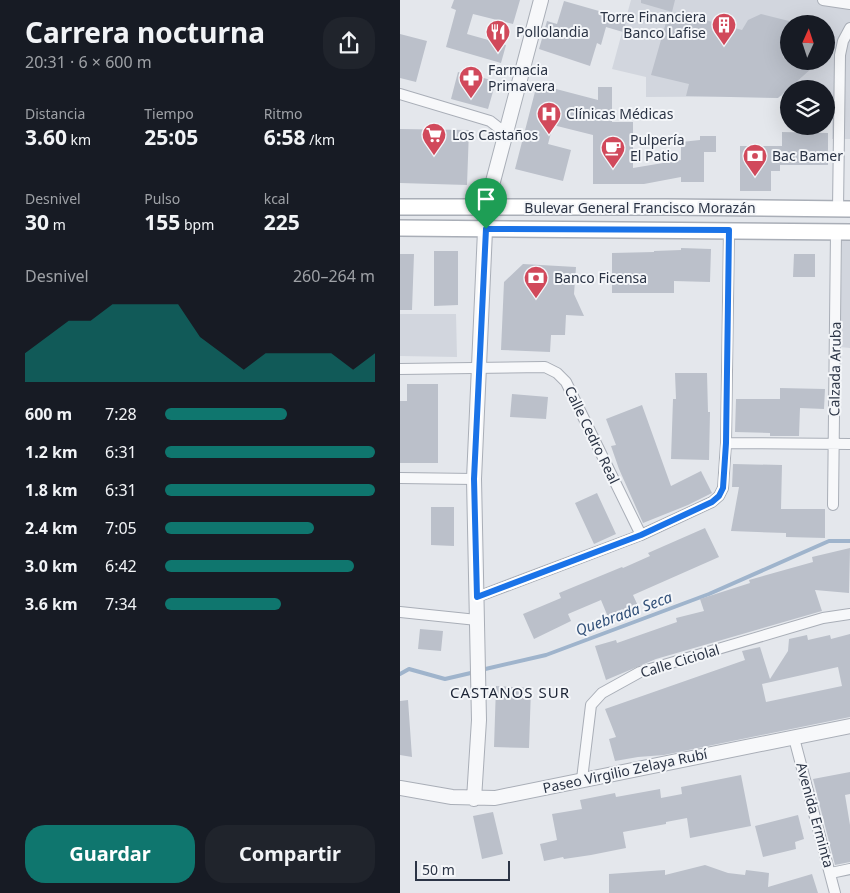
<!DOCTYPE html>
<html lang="es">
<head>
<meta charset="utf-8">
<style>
  :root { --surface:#171b24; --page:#20242c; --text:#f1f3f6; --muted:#9ea1a6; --accent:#0f766e }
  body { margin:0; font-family:"Noto Sans",sans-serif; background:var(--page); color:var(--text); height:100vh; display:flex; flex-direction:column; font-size:19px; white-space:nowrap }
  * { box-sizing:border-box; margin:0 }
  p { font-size:16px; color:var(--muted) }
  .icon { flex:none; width:28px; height:28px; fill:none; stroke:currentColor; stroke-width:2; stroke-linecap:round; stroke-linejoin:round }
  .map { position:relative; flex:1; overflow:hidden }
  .details { display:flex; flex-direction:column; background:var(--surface); width:400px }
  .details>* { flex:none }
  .needle { width:32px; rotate:3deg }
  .controls { position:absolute; left:380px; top:15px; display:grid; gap:10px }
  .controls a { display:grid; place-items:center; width:55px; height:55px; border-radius:50%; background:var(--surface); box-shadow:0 5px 20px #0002; font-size:25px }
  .scale { position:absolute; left:15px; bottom:12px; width:95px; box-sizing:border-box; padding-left:5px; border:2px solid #2b3445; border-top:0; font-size:14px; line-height:18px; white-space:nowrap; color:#2b3445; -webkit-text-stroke:4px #f4f6f9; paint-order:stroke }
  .pin { position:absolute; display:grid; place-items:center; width:42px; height:42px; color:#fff; margin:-51px -21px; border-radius:50% 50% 50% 0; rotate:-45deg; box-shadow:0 0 5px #0007 }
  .pin .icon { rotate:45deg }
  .round { display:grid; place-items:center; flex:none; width:52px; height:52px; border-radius:20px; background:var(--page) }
  .headline { display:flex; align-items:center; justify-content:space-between; height:85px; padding:0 25px }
  h1 { font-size:28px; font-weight:700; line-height:38px }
  .stats { display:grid; grid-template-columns:repeat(3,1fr); gap:8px; height:85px; padding:5px 25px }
  .stats div { display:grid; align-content:center }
  .stats b { font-size:21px; font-weight:700 }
  .stats small { font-size:14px; font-weight:400 }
  .stats p { font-size:14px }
  .chart { height:140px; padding:10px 25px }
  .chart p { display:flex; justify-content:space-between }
  .chart svg { width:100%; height:90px; margin-top:5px; fill:var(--accent); opacity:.7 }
  .cta { display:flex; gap:10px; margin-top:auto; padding:10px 25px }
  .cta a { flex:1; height:58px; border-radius:20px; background:var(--accent); color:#fff; font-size:20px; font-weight:700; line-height:58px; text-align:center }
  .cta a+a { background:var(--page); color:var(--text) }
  ul { padding:0 25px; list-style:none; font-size:16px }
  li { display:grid; grid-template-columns:80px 60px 1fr; align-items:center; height:38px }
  li i { height:12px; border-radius:6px; background:var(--accent) }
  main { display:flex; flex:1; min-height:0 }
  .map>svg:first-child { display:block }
  .built { fill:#d2d6de; fill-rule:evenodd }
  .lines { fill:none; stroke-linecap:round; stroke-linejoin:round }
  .stream { stroke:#9fb4cc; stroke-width:4 }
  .building { fill:#bbc0ca; fill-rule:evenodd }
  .minor-casing { stroke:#a9aeb7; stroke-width:12 }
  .tertiary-casing { stroke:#a9aeb7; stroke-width:16 }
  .secondary-casing { stroke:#a9aeb7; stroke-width:18 }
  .minor { stroke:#f7f8fa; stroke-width:10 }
  .tertiary { stroke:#f7f8fa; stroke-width:14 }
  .secondary { stroke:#fff; stroke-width:15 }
  .route-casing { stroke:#fff; stroke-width:10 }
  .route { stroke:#1a73e8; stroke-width:6 }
  .labels { text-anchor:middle; stroke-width:4; stroke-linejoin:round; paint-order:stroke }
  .poi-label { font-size:14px; fill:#2b3445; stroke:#f4f6f9; text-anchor:start }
  .street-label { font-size:14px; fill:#2b3445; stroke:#f4f6f9 }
  .water-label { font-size:15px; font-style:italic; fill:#34527a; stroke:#f4f6f9 }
  .neighbourhood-label { font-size:15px; letter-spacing:1px; fill:#1d2536; stroke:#f4f6f9 }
</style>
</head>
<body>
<main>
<section class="details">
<div class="headline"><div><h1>Carrera nocturna</h1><p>20:31 · 6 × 600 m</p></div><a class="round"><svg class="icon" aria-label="share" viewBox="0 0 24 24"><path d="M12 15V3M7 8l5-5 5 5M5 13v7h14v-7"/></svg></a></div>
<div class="stats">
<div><p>Distancia</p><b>3.60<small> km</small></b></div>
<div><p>Tiempo</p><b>25:05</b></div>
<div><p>Ritmo</p><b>6:58<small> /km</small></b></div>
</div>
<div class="stats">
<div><p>Desnivel</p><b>30<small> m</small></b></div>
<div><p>Pulso</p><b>155<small> bpm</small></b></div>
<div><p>kcal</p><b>225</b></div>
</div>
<div class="chart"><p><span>Desnivel</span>260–264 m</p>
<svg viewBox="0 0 160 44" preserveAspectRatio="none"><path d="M0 44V30L10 22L20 14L30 14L40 6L50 6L60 6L70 6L80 22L90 30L100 38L110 30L120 30L130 30L140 30L150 38L160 30V44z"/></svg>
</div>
<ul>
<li><b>600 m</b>7:28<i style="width:58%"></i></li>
<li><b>1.2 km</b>6:31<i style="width:100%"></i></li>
<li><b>1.8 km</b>6:31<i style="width:100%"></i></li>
<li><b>2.4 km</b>7:05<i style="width:71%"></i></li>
<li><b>3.0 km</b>6:42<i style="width:90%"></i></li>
<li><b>3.6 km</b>7:34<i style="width:55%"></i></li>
</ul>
<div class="cta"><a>Guardar</a><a>Compartir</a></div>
</section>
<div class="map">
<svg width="450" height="893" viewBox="0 0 450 893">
  <rect width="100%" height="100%" fill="#e4e7ec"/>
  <path class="built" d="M231 0H450V139H432V96H426V89H389V96L246 97V77L212 69ZM389 24H426V61H389Z
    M442 241H450V348L440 347Z
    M0 314H56L57 357 0 356Z"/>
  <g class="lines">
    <path class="stream" d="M81 670 146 655 309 594 429 541H450
      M0 674 9 669 45 679 75 672"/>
  </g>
  <path class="building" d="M54 0H120L113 24 73 14 67 34 106 45 101 63 46 47 56 10 51 8Z
    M241 0H275L272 12 241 3Z
    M164 1 227 19 223 32 206 27 201 45 197 43 190 66 139 49 147 21 157 24Z
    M269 12 297 21 298 18 342 30 348 20 361 14 389 21V36L383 58 389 52V61H420L378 98 286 96 289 84 251 75Z
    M0 34 27 41 16 82 0 78Z
    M58 72 96 81 88 109 51 99Z
    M137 84 198 100V87H212V122H233V168L281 160V142L300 140V136H316V152H304V182H281V177L244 184H193V135L153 125 148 144 171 150 163 181 115 169Z
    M0 129 69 130 67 185 0 183Z
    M382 132 428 133V165H380V171H371V191H340V146H382Z
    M281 248 311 249 310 282 274 281V293H212V253L254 252V251L281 250Z
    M34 251H58V305L34 306Z
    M0 254H14L12 310H0Z
    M394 254H415V277H393Z
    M123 264 176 267 174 294 184 316 166 315 165 335H151L150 352 101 350 104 282Z
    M275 373H307L308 412H310L309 460 271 459 273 399H276Z
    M7 384H38V463H0V401H7Z
    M380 388 425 389 424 409 400 408 399 436H370V433L335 432 336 399H380Z
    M112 394 148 397 146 419 110 417Z
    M242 405 271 486 301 471 312 493 288 505 243 523 219 469 211 446 216 445 206 419Z
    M333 464 382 465 381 509H425V538L386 537V533L331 531 339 487H332Z
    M197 493 216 534 194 544 175 503Z
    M31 507H54V546L31 545Z
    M305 528 319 557 233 595 238 606 208 617 201 600 168 614 171 621 134 639 123 614 161 598 159 593 222 567 223 568 250 556 248 553Z
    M450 548 449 593 415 590 422 611 256 659 206 680 195 646 216 640 217 643 277 622 276 618 304 611 300 599 350 583 349 580 413 562 412 557Z
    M20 629 43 631 41 651 18 649Z
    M450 634V717L264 755 238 757 215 761 209 739 216 737 205 709 345 660 342 651 360 647 370 679 388 651 389 639 407 635 408 640 430 635 431 639ZM438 667 442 686 366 702 362 684Z
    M96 686 131 688 129 748 94 747Z
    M8 700 12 757 0 755V701Z
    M450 772V794L445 795 450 825V862L435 865 413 779Z
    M341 775 351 826 290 838 287 818 266 822V824L223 832 226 848 191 855 164 859 163 857 144 861 140 844 157 840 152 814 182 809 180 800 215 793 216 797 260 789 261 798 282 794 281 787Z
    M93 812 103 854 82 859 73 816Z
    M398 815 404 839 395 842 396 849 363 857 355 826Z
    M305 865 328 873 345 875 346 870 369 873 368 887 412 874 418 893H209V874L265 870V875Z"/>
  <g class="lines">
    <defs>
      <path id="minor" d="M423 0 450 4
        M0 94 90 121 99 128 103 140
        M438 209 440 55 443 41 450 28
        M0 369 145 367 157 373 166 382 241 535
        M326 443 450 444
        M0 478 74 479
        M433 505 436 232
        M77 597 241 535 312 502 319 496 323 488 326 443 329 230
        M0 612 77 620
        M394 738 435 893
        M182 779 191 705 202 693 240 672 423 618 450 614
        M431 873 450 869"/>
      <path id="tertiary" d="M0 788 52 797 95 798 450 726
        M74 799 79 720 74 479 86 208 141 0"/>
      <path id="secondary" d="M0 207H267L450 209
        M0 228 450 232"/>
    </defs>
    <use href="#minor" class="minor-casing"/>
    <use href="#tertiary" class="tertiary-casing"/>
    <use href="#secondary" class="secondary-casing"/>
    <use href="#minor" class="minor"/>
    <use href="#tertiary" class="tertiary"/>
    <use href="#secondary" class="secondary"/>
  </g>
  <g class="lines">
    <defs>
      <path id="route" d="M86 229 329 230 326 443 323 488 319 496 312 502 241 535 77 597 74 479Z"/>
    </defs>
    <use href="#route" class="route-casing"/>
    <use href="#route" class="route"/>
  </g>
  <defs>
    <symbol id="building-pin" viewBox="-11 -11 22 30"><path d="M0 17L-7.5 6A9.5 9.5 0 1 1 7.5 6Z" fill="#d1495b" stroke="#f4f6f9"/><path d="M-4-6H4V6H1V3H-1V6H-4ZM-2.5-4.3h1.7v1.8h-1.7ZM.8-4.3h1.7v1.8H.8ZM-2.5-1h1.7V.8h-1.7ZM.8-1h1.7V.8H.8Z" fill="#fff"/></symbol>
    <symbol id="restaurant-pin" viewBox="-11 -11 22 30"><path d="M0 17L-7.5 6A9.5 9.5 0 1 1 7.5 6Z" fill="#d1495b" stroke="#f4f6f9"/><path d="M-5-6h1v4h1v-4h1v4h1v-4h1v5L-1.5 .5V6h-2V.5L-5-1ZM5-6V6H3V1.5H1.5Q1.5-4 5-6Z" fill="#fff"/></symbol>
    <symbol id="pharmacy-pin" viewBox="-11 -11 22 30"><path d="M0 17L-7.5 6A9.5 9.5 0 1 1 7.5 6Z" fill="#d1495b" stroke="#f4f6f9"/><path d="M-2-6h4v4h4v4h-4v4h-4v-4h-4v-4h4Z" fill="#fff"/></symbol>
    <symbol id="hospital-pin" viewBox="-11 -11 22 30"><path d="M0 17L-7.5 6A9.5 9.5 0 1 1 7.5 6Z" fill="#d1495b" stroke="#f4f6f9"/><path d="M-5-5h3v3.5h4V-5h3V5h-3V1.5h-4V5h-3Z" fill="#fff"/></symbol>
    <symbol id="supermarket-pin" viewBox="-11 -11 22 30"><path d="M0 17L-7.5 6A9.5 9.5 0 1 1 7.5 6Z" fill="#d1495b" stroke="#f4f6f9"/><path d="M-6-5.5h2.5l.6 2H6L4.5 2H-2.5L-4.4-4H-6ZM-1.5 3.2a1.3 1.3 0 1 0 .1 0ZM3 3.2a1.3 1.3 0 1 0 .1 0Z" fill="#fff"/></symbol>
    <symbol id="cafe-pin" viewBox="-11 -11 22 30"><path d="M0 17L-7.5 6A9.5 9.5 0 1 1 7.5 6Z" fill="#d1495b" stroke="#f4f6f9"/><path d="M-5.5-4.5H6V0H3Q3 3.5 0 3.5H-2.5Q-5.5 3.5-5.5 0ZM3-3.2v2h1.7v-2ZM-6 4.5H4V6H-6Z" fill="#fff"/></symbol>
    <symbol id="bank-pin" viewBox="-11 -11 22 30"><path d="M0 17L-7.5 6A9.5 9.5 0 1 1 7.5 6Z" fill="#d1495b" stroke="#f4f6f9"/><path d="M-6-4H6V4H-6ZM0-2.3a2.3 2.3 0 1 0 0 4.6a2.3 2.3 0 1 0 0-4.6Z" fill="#fff"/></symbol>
  </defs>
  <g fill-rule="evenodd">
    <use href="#building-pin" x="310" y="11" width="28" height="38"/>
    <use href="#restaurant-pin" x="84" y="18" width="28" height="38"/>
    <use href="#pharmacy-pin" x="57" y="64" width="28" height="38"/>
    <use href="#hospital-pin" x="135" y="100" width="28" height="38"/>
    <use href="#supermarket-pin" x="20" y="121" width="28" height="38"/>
    <use href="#cafe-pin" x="199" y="134" width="28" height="38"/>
    <use href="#bank-pin" x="341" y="142" width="28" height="38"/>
    <use href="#bank-pin" x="122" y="264" width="28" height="38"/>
  </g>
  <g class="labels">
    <g class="poi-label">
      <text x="306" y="22" text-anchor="end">Torre Financiera<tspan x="306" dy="16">Banco Lafise</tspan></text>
      <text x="116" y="37">Pollolandia</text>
      <text x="88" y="75">Farmacia<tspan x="88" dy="16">Primavera</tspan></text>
      <text x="166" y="119">Clínicas Médicas</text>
      <text x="52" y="140">Los Castaños</text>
      <text x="230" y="145">Pulpería<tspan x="230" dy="16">El Patio</tspan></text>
      <text x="372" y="161">Bac Bamer</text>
      <text x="154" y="283">Banco Ficensa</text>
    </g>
    <g class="street-label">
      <text x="240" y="213">Bulevar General Francisco Morazán</text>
      <text transform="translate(435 369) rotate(-89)" y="5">Calzada Aruba</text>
      <text transform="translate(192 435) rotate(64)" y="5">Calle Cedro Real</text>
      <text transform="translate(280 661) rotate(-17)" y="5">Calle Ciciolal</text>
      <text transform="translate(225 771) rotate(-12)" y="5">Paseo Virgilio Zelaya Rubí</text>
      <text transform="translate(415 815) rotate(75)" y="5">Avenida Erminta</text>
    </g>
    <g class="water-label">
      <text transform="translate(224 614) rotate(-20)" y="5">Quebrada Seca</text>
    </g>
    <g class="neighbourhood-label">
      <text x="110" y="698">CASTANOS SUR</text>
    </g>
  </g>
</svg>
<div class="controls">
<a><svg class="needle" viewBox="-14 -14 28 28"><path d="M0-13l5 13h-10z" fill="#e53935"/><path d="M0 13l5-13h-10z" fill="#9ea1a6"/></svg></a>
<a><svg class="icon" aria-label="layers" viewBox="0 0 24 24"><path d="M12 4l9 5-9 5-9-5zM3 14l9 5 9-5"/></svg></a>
</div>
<div class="scale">50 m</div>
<div class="pin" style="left:86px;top:229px;background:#1e9e55"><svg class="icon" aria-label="arrive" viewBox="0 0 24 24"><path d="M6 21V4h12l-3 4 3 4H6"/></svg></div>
</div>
</main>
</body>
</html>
